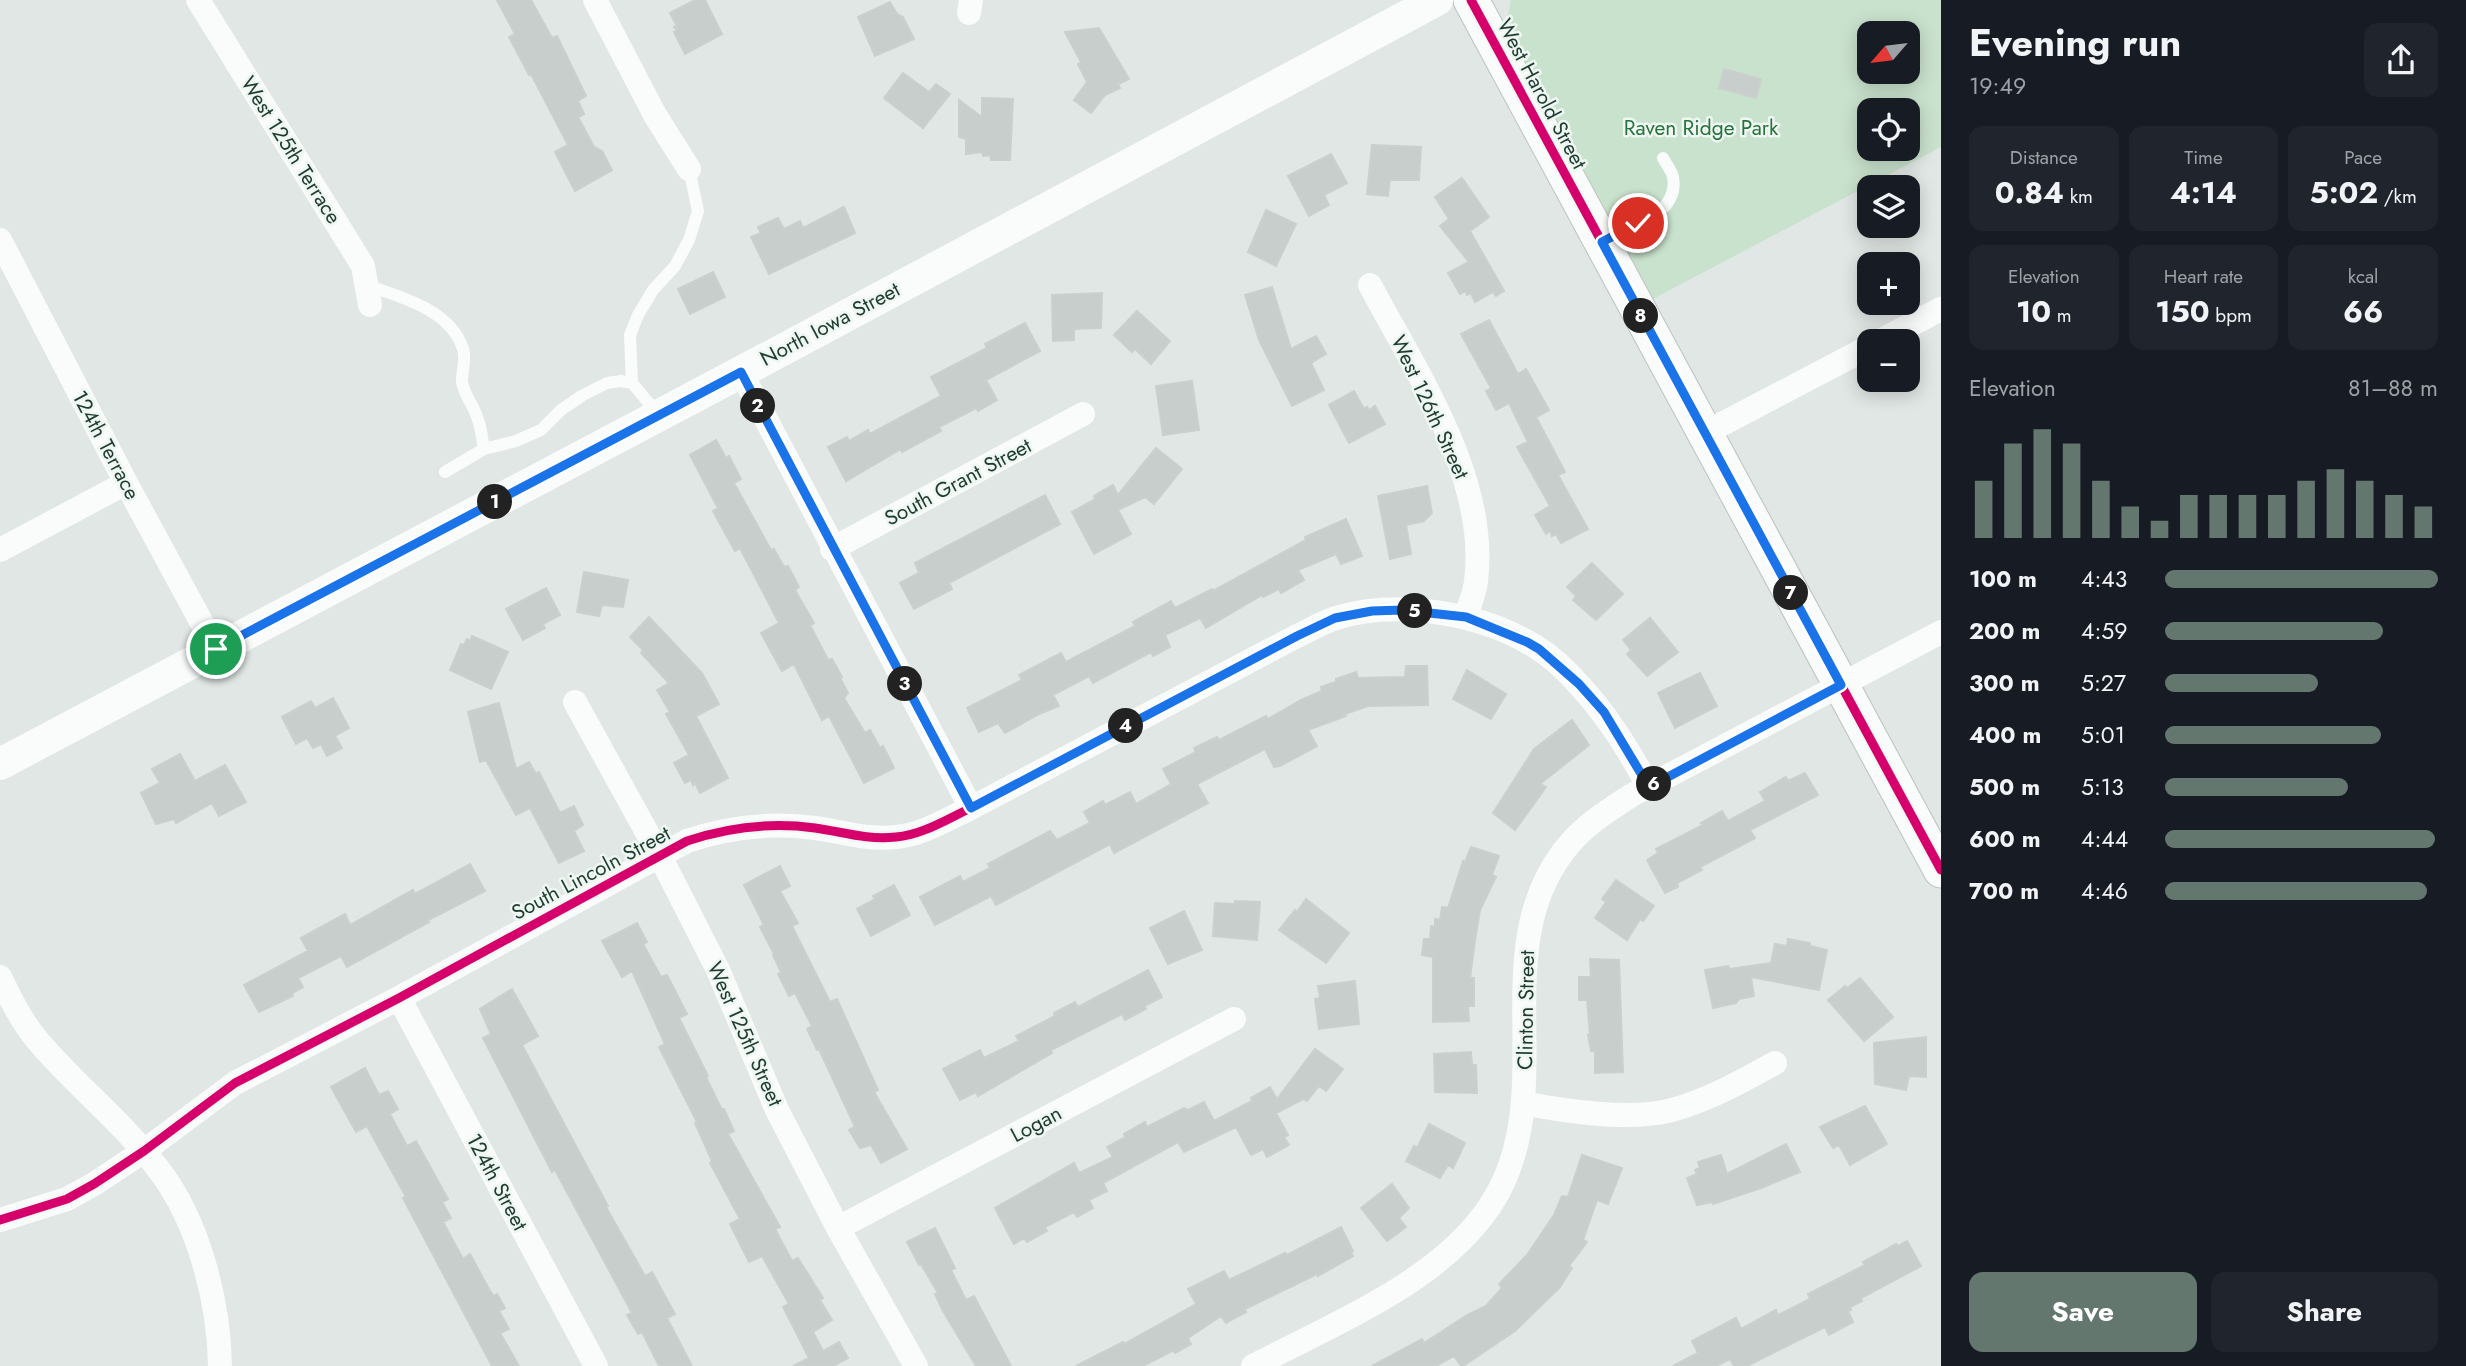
<!DOCTYPE html>
<html lang="en">
<head>
<meta charset="utf-8">
<style>
  :root { --surface:#171b24; --page:#20242c; --text:#f1f3f6; --muted:#9ea1a6; --accent:#63776f }
  body { margin:0; font-family:Jost,sans-serif; background:var(--page); color:var(--text); height:100vh; display:flex; flex-direction:column; font-size:26px; white-space:nowrap }
  * { box-sizing:border-box; margin:0 }
  p { font-size:23px; color:var(--muted) }
  .icon { flex:none; width:38px; height:38px; fill:none; stroke:currentColor; stroke-width:2; stroke-linecap:round; stroke-linejoin:round }
  .map { position:relative; flex:1; overflow:hidden }
  .side { display:flex; flex-direction:column; background:var(--surface); width:525px }
  .side>* { flex:none }
  .needle { width:46px; rotate:242deg }
  .controls { position:absolute; left:1857px; top:21px; display:grid; gap:14px }
  .controls a { display:grid; place-items:center; width:63px; height:63px; border-radius:14px; background:var(--surface); box-shadow:0 4px 18px #0003; font-size:35px }
  .pin { position:absolute; display:grid; place-items:center; width:60px; height:60px; color:#fff; margin:-30px; border:4px solid #fff; border-radius:50%; box-shadow:0 2px 7px #0007 }
  .km { position:absolute; width:35px; height:35px; margin:-18px; border-radius:50%; background:#222; color:#fff; font-size:19px; line-height:35px; text-align:center }
  .round { display:grid; place-items:center; flex:none; width:74px; height:74px; border-radius:14px; background:var(--page) }
  .headline { display:flex; align-items:center; justify-content:space-between; height:119px; padding:0 28px }
  h1 { font-size:38px; font-weight:700; line-height:52px }
  .figures { display:grid; grid-template-columns:repeat(3,1fr); gap:10px; height:119px; padding:7px 28px }
  .figures div { display:grid; align-content:center; border-radius:14px; background:var(--page); text-align:center }
  .figures b { font-size:30px; font-weight:700 }
  .figures small { font-size:19px; font-weight:400 }
  .figures p { font-size:19px }
  .chart { height:196px; padding:14px 28px }
  .chart p { display:flex; justify-content:space-between }
  .chart svg { width:100%; height:126px; margin-top:7px; stroke:var(--accent); stroke-width:6 }
  .primary-button { display:flex; gap:14px; margin-top:auto; padding:14px 28px }
  .primary-button a { flex:1; height:80px; border-radius:14px; background:var(--accent); color:#fff; font-size:28px; font-weight:700; line-height:80px; text-align:center }
  .primary-button a+a { background:var(--page); color:var(--text) }
  ul { padding:0 28px; list-style:none; font-size:23px }
  li { display:grid; grid-template-columns:112px 84px 1fr; align-items:center; height:52px }
  li i { height:18px; border-radius:9px; background:var(--accent) }
  main { display:flex; flex:1; min-height:0 }
  .map>svg:first-child { display:block }
  .green { fill:#c9e2cd; fill-rule:evenodd }
  .building { fill:#c8cecb; stroke:#cad0cd; stroke-width:2 }
  .lines { fill:none; stroke-linecap:round; stroke-linejoin:round }
  .secondary-casing { stroke:#bac4bf; stroke-width:37 }
  .service { stroke:#fafbfb; stroke-width:12 }
  .minor { stroke:#fafbfb; stroke-width:24 }
  .tertiary { stroke:#fafbfb; stroke-width:32 }
  .secondary { stroke:#fafbfb; stroke-width:35 }
  .cycleway-casing { stroke:#eef7f2; stroke-width:13 }
  .cycleway { stroke:#d6006c; stroke-width:9 }
  .route-casing { stroke:#fff; stroke-width:14 }
  .route { stroke:#1a73e8; stroke-width:9 }
  .labels { text-anchor:middle; stroke-width:5; stroke-linejoin:round; paint-order:stroke }
  .street-label { font-size:21px; fill:#1f3b30; stroke:#eef7f2 }
  .park-label { font-size:21px; fill:#27733b; stroke:#eef7f2 }
</style>
</head>
<body>
<main>
<div class="map">
<svg width="1941" height="1366" viewBox="0 0 1941 1366">
  <rect width="100%" height="100%" fill="#e1e7e4"/>
  <path class="green" d="M1511 0H1941V147L1649 301 1512 44 1506 26ZM1869 33H1908V72H1869ZM1869 110H1908V149H1869Z"/>
  <path class="building" d="M497 0H531L552 38 557 36 586 96 578 101 584 114 578 117 594 147 602 151 612 170 575 191 555 152 568 145 531 74 529 75 509 37 515 34Z
    M695 0H705L722 34 685 54 674 32 677 31 674 27 677 26 670 13Z
    M890 2 897 14 903 17 914 39 875 56 858 17Z
    M1099 28 1129 79 1118 84 1120 88 1105 95 1091 113 1074 100 1087 82 1078 64 1081 62 1065 32Z
    M1724 69 1761 79 1756 98 1719 88Z
    M903 73 929 92 936 84 950 94 923 128 884 98Z
    M982 98 1013 99 1010 160H991L990 155 983 156 982 152 966 154V139L959 137V100L982 117Z
    M1372 145 1421 147 1419 180H1390L1388 196 1367 194Z
    M1331 154 1347 183 1324 195 1329 205 1309 216 1288 176Z
    M1462 178 1489 217 1470 231 1504 291 1496 296 1493 292 1475 302 1471 293 1467 295 1465 291 1460 294 1448 273 1469 262 1440 226 1449 219 1435 197Z
    M844 207 855 233 769 274 751 237 761 233 758 227 778 218 784 229 800 221 803 228Z
    M1266 210 1296 224 1276 266 1248 252Z
    M713 272 725 297 690 314 678 289Z
    M1272 287 1291 349 1316 336 1326 354 1311 363 1324 390 1292 406 1259 340 1245 295Z
    M1102 293 1101 328 1074 329V340L1053 341 1052 295Z
    M1137 311 1170 341 1151 364 1135 349 1132 352 1114 335Z
    M1489 320 1518 374 1526 369 1549 410 1536 417 1565 472 1558 475 1588 529 1561 543 1556 534 1552 536 1550 531 1546 534 1535 515 1550 506 1517 447 1528 442 1509 403 1496 410 1486 391 1491 388 1461 334Z
    M1025 323 1040 351 986 380 997 400 978 411 976 408 939 427 941 431 902 452 901 449 846 481 828 447 847 437 849 441 868 430 870 434 941 396 931 377 987 348 985 344Z
    M1192 381 1199 430 1163 435 1156 386Z
    M1354 391 1364 409 1367 407 1369 410 1375 406 1385 424 1349 443 1329 405Z
    M716 440 726 458 729 456 741 479 734 483 771 550 774 549 784 567 788 566 799 587 795 590 814 623 810 625 828 660 832 659 842 677 840 678 848 693 844 698 865 733 870 730 880 748 883 746 894 768 864 783 829 716 822 720 794 664 782 671 761 633 779 623 740 548 735 551 713 511 718 508 690 455Z
    M1156 448 1182 469 1154 504 1145 497 1118 510 1131 534 1094 554 1072 512 1095 499 1094 496 1113 485 1118 495Z
    M1427 486 1432 513 1424 521 1406 525 1411 554 1390 559 1378 496Z
    M1045 495 1060 524 949 583 952 589 914 609 900 583 919 573 915 563Z
    M1346 519 1362 556 1341 564 1336 554 1298 570 1304 580 1281 593 1279 589 1263 597 1262 595 1206 628 1200 618 1165 635 1170 647 1153 656 1151 652 1093 683 1089 676 1053 695 1059 706 1039 714 1005 733 998 723 979 732 967 708 1022 680 1019 675 1061 653 1066 662 1135 626 1133 622 1171 601 1175 608 1212 589 1213 591 1306 540 1305 537Z
    M1592 563 1623 594 1596 620 1573 600 1576 596 1567 587Z
    M584 572 628 580 623 607 602 605 599 616 577 612Z
    M546 588 560 615 543 624 545 628 523 640 506 609Z
    M649 617 702 673 719 704 696 716 728 778 700 793 695 783 693 785 691 780 685 783 674 763 689 755 666 714 670 712 657 690 669 683 641 653 643 650 630 637Z
    M1650 618 1678 652 1647 676 1627 654 1631 650 1623 640Z
    M472 636 508 652 491 689 450 670 461 644 464 645 467 639 470 641Z
    M1406 666H1427L1428 705 1368 706 1345 714 1346 716 1308 730 1317 746 1280 766 1274 767 1265 749 1197 784 1208 803 1114 853 1110 844 996 905 991 896 935 925 920 897 960 876 963 882 990 868 988 864 1050 831 1057 840 1090 823 1084 812 1103 801 1105 805 1130 792 1136 804 1171 784 1163 769 1196 752 1194 748 1217 737 1219 740 1266 716 1268 719 1301 700 1322 691 1321 687 1336 682V679L1356 672 1358 678 1405 677Z
    M1467 670 1506 694 1491 719 1453 699Z
    M1700 673 1717 706 1675 728 1658 693Z
    M333 698 349 728 335 736 342 748 327 756 321 744 313 748 307 738 296 744 282 717 311 701 315 708Z
    M499 703 516 769 529 762 536 774 539 772 560 813 574 806 583 825 574 831 584 851 559 863 530 808 516 815 486 760 480 762 468 712Z
    M1572 720 1589 745 1540 784 1546 787 1515 830 1493 813 1534 749Z
    M180 754 195 781 225 765 246 802 219 816 212 803 176 823 174 819 156 824 141 793 160 783 152 769Z
    M1805 773 1818 795 1750 830 1755 838 1700 867 1702 870 1677 883 1678 887 1665 893 1647 860 1658 853 1656 849 1703 825 1701 823 1722 811 1728 821 1765 801 1760 792 1786 777 1788 781Z
    M1471 847 1499 856 1492 875 1496 877 1480 910 1475 940 1470 978H1474V1006H1468L1469 1021 1433 1022V957L1422 955 1424 939H1430L1431 926 1435 927V919L1440 920 1442 907 1448 908 1463 861 1465 862Z
    M470 864 485 891 428 920 429 922 347 967 341 956 298 978 303 987 292 993 293 996 259 1012 244 985 308 951 301 938 345 914 350 925 413 890 415 894Z
    M780 866 790 886 780 891 798 923 792 926 830 1002 837 999 878 1090 874 1092 907 1149 881 1163 871 1145 860 1148 849 1130 855 1127 819 1049 817 1050 807 1029 812 1026 795 993 789 996 778 974 781 972 773 955 774 954 760 927 764 925 744 885Z
    M1616 880 1654 906 1643 921 1640 919 1627 940 1595 918 1606 902 1602 899Z
    M894 885 910 915 871 936 857 909 875 899 873 896Z
    M1306 899 1349 933 1326 963 1279 930 1295 910 1297 912Z
    M1235 901 1260 902 1257 940 1213 936 1215 903 1235 904Z
    M1184 911 1202 950 1168 964 1150 928Z
    M637 923 647 942 643 944 661 977 667 975 687 1014 679 1018 708 1076 706 1077 722 1110 724 1109 734 1131 728 1134 780 1227 775 1229 792 1261 798 1258 823 1298 820 1300 832 1320 813 1332 823 1351 839 1342 848 1358 833 1366H793L809 1358 783 1307 789 1304 762 1256 749 1262 730 1224 740 1219 710 1163 712 1161 695 1123 697 1122 659 1047 665 1044 632 971 622 977 602 941Z
    M1788 939 1810 943V946L1827 950 1819 990 1751 977 1754 996 1739 999 1736 1003 1713 1008 1705 970 1728 966 1730 969 1771 963 1775 944 1787 946Z
    M1590 959 1619 960 1623 1072 1595 1073V1051H1591L1588 1035H1590L1587 1000H1579V977H1591Z
    M1148 970 1162 997 1144 1006 1146 1009 1125 1020 1122 1014 1051 1050 1052 1053 978 1096 976 1092 960 1100 943 1069 980 1050 984 1058 1019 1041 1016 1036 1055 1016 1054 1013 1075 1002 1078 1007Z
    M1860 978 1893 1017 1864 1041 1828 1000 1845 986 1847 988Z
    M1355 981 1359 1024 1319 1029 1315 999 1320 998 1318 986Z
    M512 989 538 1036 522 1045 608 1206 606 1207 645 1276 652 1272 675 1314 667 1318 692 1366H659L642 1332 638 1334 627 1315 632 1313 555 1170 552 1172 483 1038 491 1034 480 1009Z
    M1926 1037V1077L1909 1076 1906 1090 1875 1084 1874 1043Z
    M1315 1049 1343 1069 1326 1091 1319 1086 1307 1101 1303 1099 1276 1113 1288 1135 1284 1137 1289 1145 1267 1157 1263 1149 1251 1155 1236 1127 1184 1152 1178 1142 1103 1183 1107 1191 1089 1200 1093 1208 1077 1217 1074 1212 1045 1227 1047 1231 1027 1242 1024 1238 1014 1244 995 1208 1074 1163 1079 1173 1113 1157 1107 1147 1125 1137 1124 1134 1145 1122 1147 1127 1184 1108 1188 1110 1204 1102 1214 1121 1252 1101 1251 1098 1270 1087 1277 1099Z
    M1471 1052 1472 1065H1476L1477 1093 1435 1092 1434 1054Z
    M365 1068 379 1095 388 1091 398 1109 390 1114 407 1146 416 1141 448 1199 442 1202 451 1218 443 1222 463 1259 470 1254 490 1291 494 1296 497 1294 505 1308 499 1311 509 1329 500 1333 519 1366H492L403 1198 406 1197 367 1126 356 1132 331 1087Z
    M1865 1106 1887 1144 1850 1165 1839 1145 1833 1148 1820 1127Z
    M1429 1124 1465 1143 1453 1168 1448 1165 1440 1178 1406 1161 1414 1146 1417 1148Z
    M1786 1144 1800 1172 1761 1188 1713 1204 1712 1202 1697 1205 1687 1178 1697 1174 1695 1170 1700 1168 1698 1162 1721 1155 1727 1174Z
    M1582 1155 1622 1168 1608 1204 1597 1200 1583 1240 1587 1242 1569 1266 1572 1268 1560 1287 1515 1331 1463 1366H1461L1454 1356 1436 1366H1372L1422 1339 1424 1343 1467 1315 1486 1306 1502 1288 1499 1284 1527 1255 1554 1215 1562 1196 1568 1197Z
    M1392 1184 1409 1208 1399 1218 1406 1227 1387 1241 1361 1208Z
    M1341 1227 1353 1251 1351 1252 1353 1256 1318 1276 1317 1274 1245 1309 1246 1312 1226 1323 1221 1316 1188 1338 1191 1344 1175 1353 1174 1350 1143 1366H1076L1123 1342 1124 1344 1196 1304 1188 1289 1224 1271 1229 1280 1285 1253 1287 1255Z
    M935 1228 955 1268 951 1270 966 1300 974 1296 1011 1366H976L943 1311 935 1294 938 1293 921 1264 919 1265 907 1242Z
    M1907 1241 1921 1266 1861 1298 1862 1301 1850 1307 1851 1310 1848 1311 1853 1322 1829 1335 1825 1327 1747 1366H1734L1730 1359 1716 1366H1673L1698 1353 1692 1341 1736 1318 1741 1329 1776 1310 1778 1315 1810 1299 1808 1294 1865 1265 1863 1262 1896 1244 1898 1246Z"/>
  <g class="lines">
    <defs>
      <path id="secondary" d="M1471 0 1941 870"/>
    </defs>
    <use href="#secondary" class="secondary-casing"/>
    <path class="service" d="M1605 240C1631 227 1680 214 1673 177 1672 171 1666 164 1663 158
      M366 285C401 297 451 310 463 349 467 361 461 371 462 382 464 395 473 404 477 417 481 426 482 438 484 449
      M632 383 630 335 638 315 653 290 675 266 689 240 698 211 689 169
      M445 472 484 449 516 441 541 430 561 410 583 395 607 383 621 381 632 383 659 415"/>
    <path class="minor" d="M198 0 363 266 370 305
      M595 0 655 115 689 169
      M969 13 971 0
      M0 240 126 483 216 649
      M1370 285C1416 372 1489 479 1476 581 1475 593 1469 605 1466 617
      M1880 341 1941 309
      M741 372 971 808
      M1705 433 1869 347
      M832 549 1083 414
      M0 550 126 483
      M575 702 660 856 718 970 777 1110 838 1228 916 1366
      M0 977C11 1000 22 1022 38 1041 76 1086 124 1123 159 1170 199 1222 219 1302 220 1366
      M399 998 596 1366
      M1523 1103C1564 1111 1632 1121 1672 1110 1709 1100 1742 1081 1775 1063
      M0 1220 67 1199 94 1184 144 1151 235 1083 399 998 687 841C729 827 771 822 815 828 844 832 865 840 896 837 922 835 947 819 971 808L1297 636C1310 630 1323 622 1336 618 1398 599 1482 613 1536 647 1552 657 1568 672 1580 686 1608 716 1629 751 1649 787
      M838 1228 1234 1019
      M1253 1366C1330 1326 1429 1286 1482 1217 1568 1107 1482 959 1563 852 1581 827 1606 812 1632 795L1941 632"/>
    <path class="tertiary" d="M0 764 741 372 1437 0"/>
    <use href="#secondary" class="secondary"/>
    <defs>
      <path id="cycleway" d="M1471 0 1941 870
        M0 1220 67 1199 94 1184 144 1151 235 1083 399 998 687 841C729 827 771 822 815 828 844 832 865 840 896 837 922 835 947 819 971 808L1297 636C1310 630 1323 622 1336 618 1398 599 1482 613 1536 647 1552 657 1568 672 1580 686 1608 716 1629 751 1649 787"/>
    </defs>
    <use href="#cycleway" class="cycleway-casing"/>
    <use href="#cycleway" class="cycleway"/>
  </g>
  <g class="lines">
    <defs>
      <path id="route" d="M216 649 741 372 971 808 1297 636 1335 618 1372 611 1402 610 1466 617 1527 642 1539 649 1579 684 1604 712 1649 787 1841 685 1602 242 1638 223"/>
    </defs>
    <use href="#route" class="route-casing"/>
    <use href="#route" class="route"/>
  </g>
  <g class="labels">
    <g class="street-label">
      <text transform="translate(1542 94) rotate(62)" y="7">West Harold Street</text>
      <text transform="translate(291 150) rotate(58)" y="7">West 125th Terrace</text>
      <text transform="translate(830 324) rotate(-28)" y="7">North Iowa Street</text>
      <text transform="translate(1430 407) rotate(65)" y="7">West 126th Street</text>
      <text transform="translate(106 445) rotate(62)" y="7">124th Terrace</text>
      <text transform="translate(958 482) rotate(-28)" y="7">South Grant Street</text>
      <text transform="translate(591 873) rotate(-28)" y="7">South Lincoln Street</text>
      <text transform="translate(1526 1010) rotate(-89)" y="7">Clinton Street</text>
      <text transform="translate(745 1034) rotate(66)" y="7">West 125th Street</text>
      <text transform="translate(1036 1124) rotate(-28)" y="7">Logan</text>
      <text transform="translate(497 1182) rotate(62)" y="7">124th Street</text>
    </g>
    <g class="park-label">
      <text x="1701" y="135">Raven Ridge Park</text>
    </g>
  </g>
</svg>
<div class="controls">
<a><svg class="needle" viewBox="-14 -14 28 28"><path d="M0-13l5 13h-10z" fill="#e53935"/><path d="M0 13l5-13h-10z" fill="#9ea1a6"/></svg></a>
<a><svg class="icon" aria-label="locate" viewBox="0 0 24 24"><circle cx="12" cy="12" r="6"/><path d="M12 2v4M12 18v4M2 12h4M18 12h4"/></svg></a>
<a><svg class="icon" aria-label="layers" viewBox="0 0 24 24"><path d="M12 4l9 5-9 5-9-5zM3 14l9 5 9-5"/></svg></a>
<a>+</a>
<a>−</a>
</div>
<div class="pin" style="left:216px;top:649px;background:#1e9e55"><svg class="icon" aria-label="arrive" viewBox="0 0 24 24"><path d="M6 21V4h12l-3 4 3 4H6"/></svg></div>
<div class="pin" style="left:1638px;top:223px;background:#d93025"><svg class="icon" aria-label="check" viewBox="0 0 24 24"><path d="M5 12l5 5 9-10"/></svg></div>
<b class="km" style="left:495px;top:502px">1</b>
<b class="km" style="left:758px;top:406px">2</b>
<b class="km" style="left:905px;top:684px">3</b>
<b class="km" style="left:1126px;top:726px">4</b>
<b class="km" style="left:1415px;top:611px">5</b>
<b class="km" style="left:1654px;top:784px">6</b>
<b class="km" style="left:1791px;top:593px">7</b>
<b class="km" style="left:1641px;top:316px">8</b>
</div>
<section class="side">
<div class="headline"><div><h1>Evening run</h1><p>19:49</p></div><a class="round"><svg class="icon" aria-label="share" viewBox="0 0 24 24"><path d="M12 15V3M7 8l5-5 5 5M5 13v7h14v-7"/></svg></a></div>
<div class="figures">
<div><p>Distance</p><b>0.84<small> km</small></b></div>
<div><p>Time</p><b>4:14</b></div>
<div><p>Pace</p><b>5:02<small> /km</small></b></div>
</div>
<div class="figures">
<div><p>Elevation</p><b>10<small> m</small></b></div>
<div><p>Heart rate</p><b>150<small> bpm</small></b></div>
<div><p>kcal</p><b>66</b></div>
</div>
<div class="chart"><p><span>Elevation</span>81–88 m</p>
<svg viewBox="0 0 160 44" preserveAspectRatio="none"><path d="M5 44V24M15 44V11M25 44V6M35 44V11M45 44V24M55 44V33M65 44V38M75 44V29M85 44V29M95 44V29M105 44V29M115 44V24M125 44V20M135 44V24M145 44V29M155 44V33"/></svg>
</div>
<ul>
<li><b>100 m</b>4:43<i style="width:100%"></i></li>
<li><b>200 m</b>4:59<i style="width:80%"></i></li>
<li><b>300 m</b>5:27<i style="width:56%"></i></li>
<li><b>400 m</b>5:01<i style="width:79%"></i></li>
<li><b>500 m</b>5:13<i style="width:67%"></i></li>
<li><b>600 m</b>4:44<i style="width:99%"></i></li>
<li><b>700 m</b>4:46<i style="width:96%"></i></li>
</ul>
<div class="primary-button"><a>Save</a><a>Share</a></div>
</section>
</main>
</body>
</html>
